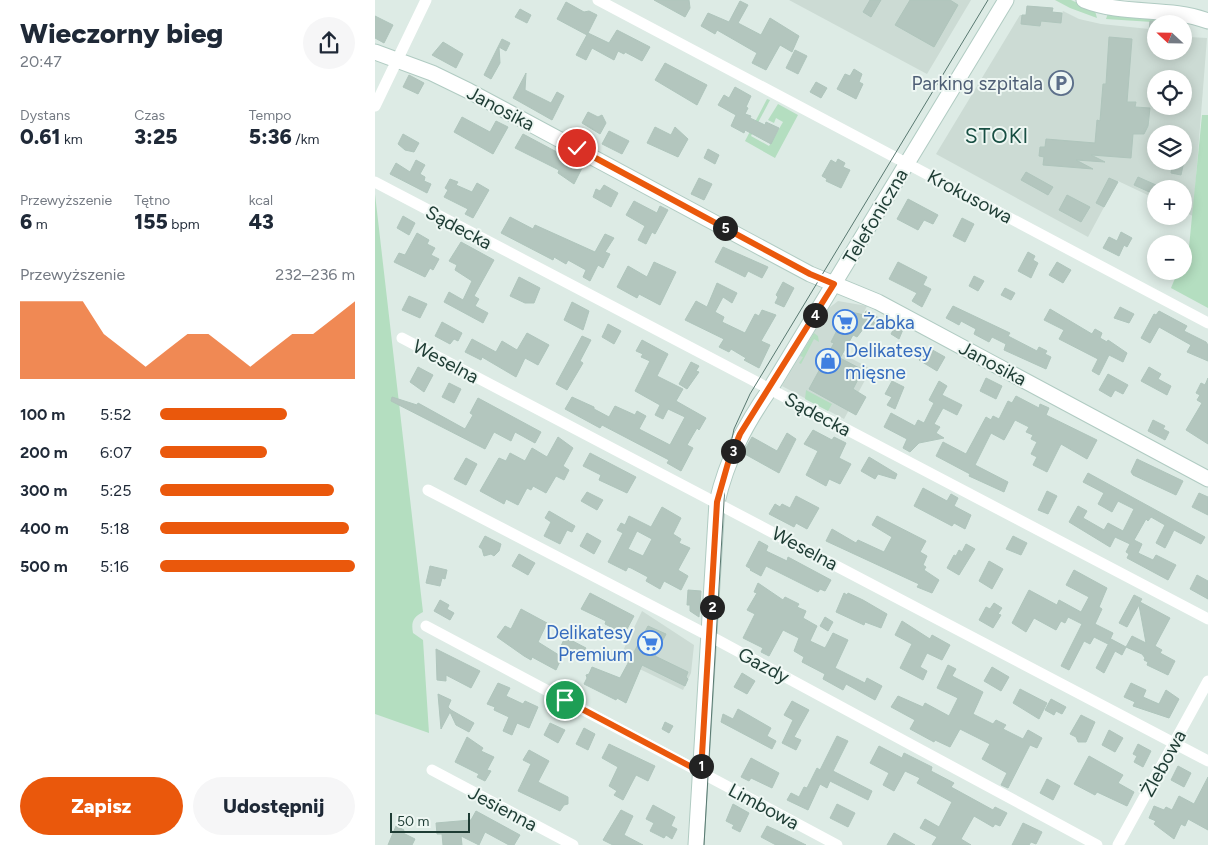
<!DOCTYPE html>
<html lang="pl">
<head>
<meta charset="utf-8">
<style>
  :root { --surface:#fff; --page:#f6f6f7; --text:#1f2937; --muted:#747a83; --accent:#ea580c }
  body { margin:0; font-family:Figtree,sans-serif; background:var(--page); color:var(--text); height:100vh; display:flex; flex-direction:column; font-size:19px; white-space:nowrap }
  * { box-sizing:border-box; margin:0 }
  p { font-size:16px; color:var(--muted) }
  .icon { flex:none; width:28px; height:28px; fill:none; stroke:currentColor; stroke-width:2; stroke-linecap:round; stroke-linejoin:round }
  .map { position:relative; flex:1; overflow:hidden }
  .details { display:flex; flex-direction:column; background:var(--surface); width:375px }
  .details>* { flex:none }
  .needle { width:32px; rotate:292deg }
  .buttons { position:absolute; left:772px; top:15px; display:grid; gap:10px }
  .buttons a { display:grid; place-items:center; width:45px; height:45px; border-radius:50%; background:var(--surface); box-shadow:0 2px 12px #0003; font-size:25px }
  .scale { position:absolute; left:15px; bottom:12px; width:80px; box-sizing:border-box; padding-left:5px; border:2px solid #1e3c34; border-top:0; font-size:14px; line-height:18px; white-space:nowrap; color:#1e3c34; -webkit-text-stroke:4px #eef7f3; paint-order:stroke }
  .pin { position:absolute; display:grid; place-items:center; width:42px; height:42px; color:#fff; margin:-21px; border:2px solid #fff; border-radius:50%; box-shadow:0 1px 5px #0007 }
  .km { position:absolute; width:25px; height:25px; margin:-12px; border-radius:50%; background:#222; color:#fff; font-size:14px; line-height:25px; text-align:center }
  .round { display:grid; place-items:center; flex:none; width:52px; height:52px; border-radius:26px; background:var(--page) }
  .headline { display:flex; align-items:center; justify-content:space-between; height:85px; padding:0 20px }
  h1 { font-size:28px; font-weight:800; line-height:38px }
  .stats { display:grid; grid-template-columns:repeat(3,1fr); gap:8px; height:85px; padding:5px 20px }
  .stats div { display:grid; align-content:center }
  .stats b { font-size:21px; font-weight:800 }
  .stats small { font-size:14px; font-weight:400 }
  .stats p { font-size:14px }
  .chart { height:140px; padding:10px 20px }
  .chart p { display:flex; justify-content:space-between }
  .chart svg { width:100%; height:90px; margin-top:5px; fill:var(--accent); opacity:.7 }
  .primary-button { display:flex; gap:10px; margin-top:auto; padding:10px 20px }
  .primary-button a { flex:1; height:58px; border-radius:30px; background:var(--accent); color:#fff; font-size:20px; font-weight:800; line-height:58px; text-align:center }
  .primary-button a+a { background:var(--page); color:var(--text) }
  ul { padding:0 20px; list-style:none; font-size:16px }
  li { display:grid; grid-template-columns:80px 60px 1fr; align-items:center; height:38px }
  li i { height:12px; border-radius:6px; background:var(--accent) }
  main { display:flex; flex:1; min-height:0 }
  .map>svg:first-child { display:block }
  .built { fill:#ccdbd4; fill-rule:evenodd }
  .green { fill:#b4dec0 }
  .building { fill:#b3c6be; stroke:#afc5bc; fill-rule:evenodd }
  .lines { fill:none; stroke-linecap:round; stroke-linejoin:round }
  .secondary-casing { stroke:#b0cbc2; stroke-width:17 }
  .street { stroke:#fff; stroke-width:11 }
  .secondary { stroke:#fff; stroke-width:15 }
  .tram { stroke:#587870; stroke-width:1 }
  .route-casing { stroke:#fff; stroke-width:10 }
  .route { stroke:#ea580c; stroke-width:6 }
  .labels { text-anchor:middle; stroke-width:4; stroke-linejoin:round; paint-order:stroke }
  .service-label { font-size:19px; fill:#4e5e75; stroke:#eef7f3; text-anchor:end }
  .street-label { font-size:19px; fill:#1e3c34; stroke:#eef7f3 }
  .shop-label { font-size:19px; fill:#366cbe; stroke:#eef7f3; text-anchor:start }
  .quarter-label { font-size:21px; letter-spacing:1px; fill:#184f43; stroke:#eef7f3 }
</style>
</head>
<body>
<main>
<section class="details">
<div class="headline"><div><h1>Wieczorny bieg</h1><p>20:47</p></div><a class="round"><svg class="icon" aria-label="share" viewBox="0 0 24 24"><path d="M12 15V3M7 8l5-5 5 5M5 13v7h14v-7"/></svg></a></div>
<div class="stats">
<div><p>Dystans</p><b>0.61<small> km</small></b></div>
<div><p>Czas</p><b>3:25</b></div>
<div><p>Tempo</p><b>5:36<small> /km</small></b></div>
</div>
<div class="stats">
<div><p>Przewyższenie</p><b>6<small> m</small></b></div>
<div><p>Tętno</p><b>155<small> bpm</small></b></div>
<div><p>kcal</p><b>43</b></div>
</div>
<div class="chart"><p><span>Przewyższenie</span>232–236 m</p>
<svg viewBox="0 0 160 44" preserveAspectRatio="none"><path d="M0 44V6L10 6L20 6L30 6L40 22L50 30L60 38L70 30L80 22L90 22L100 30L110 38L120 30L130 22L140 22L150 14L160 6V44z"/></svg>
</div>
<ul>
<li><b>100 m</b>5:52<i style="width:65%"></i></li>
<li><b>200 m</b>6:07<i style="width:55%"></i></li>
<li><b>300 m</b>5:25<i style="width:89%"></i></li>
<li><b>400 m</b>5:18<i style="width:97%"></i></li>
<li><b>500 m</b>5:16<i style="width:100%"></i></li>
</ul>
<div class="primary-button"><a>Zapisz</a><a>Udostępnij</a></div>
</section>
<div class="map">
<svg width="833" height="845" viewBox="0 0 833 845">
  <rect width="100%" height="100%" fill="#ddebe5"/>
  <path class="built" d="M414 0H596L552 74Z
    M652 6 678 8 677 12 687 13 688 11 704 19 726 24 774 29 773 40 781 41V51H809V40H814V37L832 38 818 216 809 212V189H781V199L743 181 713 237 561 154 645 15H651ZM781 79H809V106H781ZM781 134H809V161H781Z
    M463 301 492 306 468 354 496 369 469 419 407 386 454 308Z
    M267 611 319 645 316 673 308 690 244 659Z"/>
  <path class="green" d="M680 0H696L720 11 722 18 695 8Z
    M733 13 806 20 808 24 731 19Z
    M392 99 395 100 376 136 394 146 408 122 401 118 399 123 393 120 403 104 423 115 400 158 370 141Z
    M827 115H833V308L796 288 803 271H809V260L814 247Z
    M0 194 48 612C38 617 36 622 38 633L48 640 54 733 0 714Z
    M439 333 443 336 444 342 439 339 426 364 424 363 428 357 425 356Z
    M431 390 457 404 453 411 430 399Z"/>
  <path class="building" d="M279 0H314L315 8 310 17Z
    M495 0H506L496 17 488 12Z
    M535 0H575L583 5 559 47 520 25Z
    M365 1 373 5 363 23 386 35 395 18 424 36 417 52 405 45 391 70 377 63 382 53 342 30 340 34 326 26 333 13 354 22Z
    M191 2 209 12 214 11 222 15 212 35 182 19Z
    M652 6 678 8 677 12 687 13 686 23 666 21 665 26 646 24 647 15H651Z
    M145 9 156 15 152 23 140 17Z
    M0 16 18 25 9 43 0 38Z
    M775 21H781V41L773 40Z
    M242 30 275 47 267 61 250 52 249 54 243 51 239 60 217 48 211 60 201 55 213 33 234 43Z
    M734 37 757 39 752 102H761L760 107 775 108 773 126 769 134H758L756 158 716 155 730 162 701 160 718 169 668 165 669 157 664 156 665 147H670L671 139 720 143 722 120 725 121 728 84H731Z
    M127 39 135 43 131 51 124 47 125 63 116 79 109 75Z
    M68 42 88 54 81 68 57 55Z
    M420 50 432 56 423 74 411 68Z
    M290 63 332 85 322 105 280 80Z
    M479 69 487 74 484 82 488 84 481 99 462 89 470 74 475 76Z
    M151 73 150 90 176 103 182 92 189 96 177 120 138 98Z
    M34 75 49 83 43 94 28 87Z
    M441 82 452 88 446 98 435 92Z
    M360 87 376 96 371 107 373 108 370 114 376 116 375 118 390 125 391 122 404 128 396 144 370 130 369 133 356 126 361 115 343 105 349 95 354 98Z
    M213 112 223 117 227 115 231 123 225 134 207 123Z
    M87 117 115 132 121 121 133 127 118 154 79 132Z
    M280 127 296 135 300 127 313 139 303 157 272 143Z
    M234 131 254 141 247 154 227 144Z
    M28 134 44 143 39 152 30 150 23 144Z
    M148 134 208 166 199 184 183 173 184 170 140 148Z
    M333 149 344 155 340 164 329 158Z
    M463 159 470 163 468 167 475 170 466 188 451 181 452 179 447 176 456 160 461 163Z
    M41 160 50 165 45 174 50 177 49 181 56 184 52 193 15 174 21 163 35 172Z
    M798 161H809L806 175 796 173Z
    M651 172 678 187 673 195 646 180Z
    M763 177 781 185V195L759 185Z
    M324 178 337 184 329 200 316 194Z
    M734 178 743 182 729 207 721 203Z
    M75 179 83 182 81 185 97 192 102 183 114 190 98 218 90 214 93 209 69 197 73 190 70 188Z
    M229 185 243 193 236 207 218 197 221 189 225 191Z
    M692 195 715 207 706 222 684 210Z
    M533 199 563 215 558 224 549 220 543 230 522 219Z
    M259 201 282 213 285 206 293 210 280 234 277 232 271 244 263 240 270 226 251 215Z
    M28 216 40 223 34 235 22 228Z
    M135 217 158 229 160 225 220 252 230 234 239 238 230 252 235 254 228 268 223 265 215 281 208 277 211 270 193 260 191 264 179 257 178 260 126 233Z
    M587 218 599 224 590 242 578 236Z
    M746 232 757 238 752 247 749 245 744 256 728 248 734 237 742 241Z
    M42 233 54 240 52 244 60 248 56 255 64 259 58 270 55 268 50 277 19 262 24 253 30 255Z
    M86 242 119 260 99 296 104 299 100 306 113 313 108 323 69 302 74 292 88 300 97 281 80 270 82 265 74 261Z
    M348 247 393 267 387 278 373 271 370 277 340 262Z
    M653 252 660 256 658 260 663 263 656 278 643 271Z
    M279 262 301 272 285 305 264 294 262 298 242 287 253 266 272 277Z
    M523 262 552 277 548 285 556 289 547 307 537 301 542 293 514 279Z
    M682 262 696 270 688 283 674 275Z
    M599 276 609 281 603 291 594 286Z
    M144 277 165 288 159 303H150L135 296Z
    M408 282 419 288 409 307 400 303 403 297 401 295Z
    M342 283 362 293 357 303 348 297 340 312 349 317 347 322 370 333 380 314 384 316 387 310 401 315 386 341 395 345 384 368 369 360 371 358 356 349 354 352 344 347 349 339 310 320 321 301 332 307Z
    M630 288 640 293 636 300 626 295Z
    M34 296 52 304 45 318 27 310Z
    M197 302 214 311 208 330 189 320Z
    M578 306 635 333 633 336 662 351 664 347 672 351 670 354 676 357 671 369 629 350 631 344 617 337 614 342 599 334 601 329 586 321 584 325 571 318Z
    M745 307 759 314 754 323 739 318Z
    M675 309 717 334 720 329 727 333 725 338 732 342 733 340 752 353 748 362 734 355 724 375 717 371 723 359 684 339 689 330 669 320Z
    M472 311 489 315 491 311 504 318 500 328 492 324 482 337 478 335 465 358 488 370 478 389 491 397 481 415 434 389 459 343 456 342Z
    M784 311 812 326 809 331 831 342 833 345V361L812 352 816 345 784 327 775 343 766 338 779 314 781 315Z
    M67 322 87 333 83 341 79 339 75 344 60 336Z
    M522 323 529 327 524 339 516 334Z
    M233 324 246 331 239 344 227 337Z
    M152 333 174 345 163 365 150 358 141 377 107 357 106 360 90 352 97 339 121 352 127 341 142 350Z
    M207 336 216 340 205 361 208 363 192 390 181 384Z
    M267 340 293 354 282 376 308 389 301 401 331 418 324 430 322 428 312 445 318 448 306 471 292 463 294 460 227 425 225 428 190 409 197 397 219 407V409L234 417 240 406 260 415 262 411 271 416 264 429 295 445 310 417 293 409 288 419 280 415 285 405 260 391 275 361 266 357 268 354 261 351Z
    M554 348 570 357 562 371 544 360Z
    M316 362 324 366 321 371 324 372 312 389 304 384Z
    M43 367 58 375 49 392 35 382Z
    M774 367 786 374 783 379 796 386 792 395 766 381Z
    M733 374 753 385 748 394 740 390 736 397 724 390Z
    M611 378 627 386 621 399 605 391Z
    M833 378V444L811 430 827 403 822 400 825 395 821 393 826 383 830 385Z
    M517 381 529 387 520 409 512 405 517 397 510 394Z
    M564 381 572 386 567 395 587 405 582 415 568 408 559 424 565 427 561 433 569 438 544 443 535 452 528 448 532 439 509 427 516 413 540 426 543 420 549 423 559 403 554 400Z
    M74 383 86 389 79 403 67 397Z
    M641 396 664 408 665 404 674 408 671 415 722 440 712 459 686 444 672 472 658 465 662 457 656 454 662 442 656 439 658 435 651 432 654 427 640 420 629 440 616 433 600 465 633 482 629 492 594 476 595 474 561 456 568 442 591 454 611 417 616 420 618 416 624 419 633 401 637 403Z
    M17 397 42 405 43 403 90 429 98 415 95 413 103 398 166 432 160 443 140 432 136 441 119 432 110 449 16 401Z
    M778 420 790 426 788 429 794 432 790 440 773 431Z
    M438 430 457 440 459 437 471 443 464 458 476 464 465 484 454 479 451 486 431 475 443 451 429 444Z
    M412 433 421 439 404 473 368 453 377 437 402 451Z
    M183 437 198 448 188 466 194 470 189 480 181 476 171 493 158 486 156 490 152 488 143 505 131 499 129 504 105 491 124 458 131 461 135 453 150 461 157 448 172 457Z
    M215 453 261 477 252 493 224 480 226 475 208 466Z
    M494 457 522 474 520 479 503 474 500 479 486 471Z
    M91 458 102 464 91 485 79 479Z
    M762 459 808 481 801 495 758 475 756 472Z
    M713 473 830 537 826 544 799 530 790 548 781 543 790 525 776 517 773 521 771 519 759 540 767 544 763 553 778 560 781 555 801 565 793 580 752 558 754 554 751 552 755 544 740 537 735 547 694 522 703 506 712 511 708 518 729 530 733 523 748 531 759 509 743 501 737 512 723 504 729 493 708 482Z
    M548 488 572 501 576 494 583 498 579 506 596 515 590 529 579 523 577 526 539 506Z
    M672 491 682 496 673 514 663 510Z
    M212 492 228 500 222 510 206 501Z
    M824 493 833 497V515L817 507Z
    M421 496 444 508 432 529 421 523 419 527 394 514 400 504 405 507 407 504 415 508Z
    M287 507 306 518 298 534 306 539 304 543 315 548 303 570 313 576 306 590 289 581 285 589 271 581 273 577 256 568 253 567 251 571 233 562 248 533 242 530 246 523 250 525 254 516 276 527ZM262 531 277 539 268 556 253 549Z
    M174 511 200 526 197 532 192 530 185 544 169 536 176 522 170 518Z
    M502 516 551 541 545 552 552 556 548 565 551 567 549 570 564 580 557 593 542 587 544 584 451 541 457 529 481 543 483 540 509 552 517 537 497 525Z
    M212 533 226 541 219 554 205 546Z
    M110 536 126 544 124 551 119 556 116 554 109 556 107 549 104 547Z
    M638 536 652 543 646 555 631 549Z
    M384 541 393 546 391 551 412 561 413 557 456 580 450 591 445 589 443 592 391 566 386 576 375 570 376 569 371 566Z
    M591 544 600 549 584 575 572 568 579 555 581 556 584 550 587 552Z
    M144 554 160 563 153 575 137 566Z
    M614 561 628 569 617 589 604 581Z
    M55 566 72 570 70 579 67 578 65 586 51 583Z
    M699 570 732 588 724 607 727 609 720 624 738 633 733 644 719 637 715 644 709 641 694 670 686 666 707 624 693 617 690 623 686 621 681 630 659 618 651 632 637 623 654 590 682 605 684 600 706 612 714 597 691 585Z
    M822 575 833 581V599L815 589Z
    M383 583 408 600 410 597 424 604 422 607 431 611 428 618 442 626 435 641 450 648 458 633 473 640 460 668 490 683 492 678 507 686 500 700 471 684 468 690 448 679 450 674 427 662 429 657 419 651 424 638 408 630 394 656 386 652 388 648 368 638 380 614 372 610 382 593 379 592Z
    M313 590 326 591 324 617 315 611V605H312Z
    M215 593 259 616 252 629 248 628 246 632 230 624 231 621 206 609Z
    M469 593 472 595 473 593 488 600 512 614 506 628 490 622 489 625 461 612Z
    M759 595 767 599 765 602 795 618 780 646 787 650 785 653 800 661 793 675 772 665 773 662 769 660 770 658 767 654 751 647 757 636 771 643 764 605 752 627 744 623Z
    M65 600 74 605 72 609 79 613 75 620 59 611Z
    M619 603 627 608 623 614 626 615 618 628 604 620 611 607 615 609Z
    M146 609 172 623 163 642 187 657 181 670 157 657 156 660 149 656 122 637 130 626 136 629Z
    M450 617 458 622 453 631 445 626Z
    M527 621 555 639 557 635 575 645 567 660 552 653 545 667 552 671 548 680 525 668 537 644 520 635Z
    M273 626 291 634 280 656 313 672 311 677 313 679 310 686 267 665 251 703 242 698 241 700 209 684 212 678 211 675 214 674 217 667 245 678Z
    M190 637 211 648 206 656 186 646Z
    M736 639 751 647 747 655 740 651 729 673 721 668Z
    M61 649 105 671 96 688 71 675V681L62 680Z
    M573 665 581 669 577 676 608 692 598 714 618 724 621 720 631 725 628 729 648 739 653 730 667 738 662 748 655 745 633 788 626 785 632 773 607 759 615 744 585 729 575 747 560 740 559 742 535 729 540 720 516 707 523 696 548 707 550 703 574 716 583 698 562 688Z
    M617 667 634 677 626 691 609 681Z
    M367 673 380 681 372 694 359 687Z
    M123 683 135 688 131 696 148 704 150 701 163 707 154 728 142 723 137 735 128 731 134 717 119 710 120 707 112 704Z
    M756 683 771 690 768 697 784 704 791 690 804 699 794 718 758 706 760 702 749 697Z
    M645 689 672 703 664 719 638 703Z
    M63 694 76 700 73 707 76 710 99 723 94 732 81 725 75 712 66 729Z
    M676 699 691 707 687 714 681 711 679 715 670 710Z
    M417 701 434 710 419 737 426 740 421 750 407 743 418 720 409 715Z
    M363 709 396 728 392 736 401 741 397 749 346 722 348 714 358 719Z
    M706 715 720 722 711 742H703L701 737 695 734Z
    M290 722 298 726 294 733 287 729Z
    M175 723 190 730 183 743 169 735Z
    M209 728 220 734 213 750 201 744Z
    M734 730 748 738 740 752 727 745Z
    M462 736 473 741 458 771 497 791 493 800 455 781 452 788 445 784 433 810 412 800 416 793 424 797 429 787 432 788 442 768 445 770Z
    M92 737 108 748 106 751 119 757 112 770 116 771 110 781 102 777 104 774 80 762Z
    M234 744 280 766 273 781 261 775 248 800 239 795 242 791 234 786 243 767 227 758Z
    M763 744 776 751 768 767 759 762 762 756 758 754Z
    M504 746 527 758 529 753 557 767 556 771 579 783 576 787 618 810 620 807 632 813 625 826 620 824 618 827 599 816 586 839 596 845H557L562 837 545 828 550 819 564 827 577 802 542 783 545 778 530 771 519 791 508 785 514 773 495 763Z
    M154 750 174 761 163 782 193 797V804L189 805 185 811 143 791 156 764 148 760Z
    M714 756 748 775 743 783 759 792 752 806 722 792 720 795 699 784Z
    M376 758 404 773 397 788 376 778 374 781 366 777Z
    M803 766 816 773 809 787 796 780Z
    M833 777V830L813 819 810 826 806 824 799 839 779 824 781 821 774 818 779 806 789 810 791 807 797 810 804 796 819 804Z
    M672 779 685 786 678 800 665 793Z
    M358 804 374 813 365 832 357 828 359 825 351 821Z
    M462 804 480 813 473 827 455 818Z
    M278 805 300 817 296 826 302 829 297 839 291 835 289 838 275 831 279 823 271 819Z
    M246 810 258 816 249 835 268 845H238L228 840Z
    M101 811 145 835 139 845H134L110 832 104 845 86 836 87 845H68L67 834H62L61 823 96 820Z
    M648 823 667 832 661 844 656 842 654 845H637Z
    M21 826 29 830 28 833 40 839 37 845H13Z
    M392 826 403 831 431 845H401L386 837Z
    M519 833 540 845H512Z"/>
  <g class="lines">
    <defs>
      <path id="secondary" d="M709 0C749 16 793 6 833 21
        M0 52 57 73 94 91 435 274 503 302 833 479
        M321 845 342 502C352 459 370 425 395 389L631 0"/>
    </defs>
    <use href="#secondary" class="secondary-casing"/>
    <path class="street" d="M223 0 833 323
      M0 106 51 0
      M0 182 833 619
      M27 338 833 761
      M53 490 344 641 722 845
      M51 626 462 845
      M57 770 198 845
      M743 845 833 681"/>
    <use href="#secondary" class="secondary"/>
    <path class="tram" d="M329 845 351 467 359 429 375 394 613 0"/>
  </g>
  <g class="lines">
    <defs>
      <path id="route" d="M190 700 326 772 342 502 353 463 365 434 459 284 435 274 202 148"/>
    </defs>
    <use href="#route" class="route-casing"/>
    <use href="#route" class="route"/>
  </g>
  <defs>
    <symbol id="parking-ring" viewBox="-11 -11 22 22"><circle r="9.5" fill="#eef7f3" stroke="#5c6f8a" stroke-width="1.5"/><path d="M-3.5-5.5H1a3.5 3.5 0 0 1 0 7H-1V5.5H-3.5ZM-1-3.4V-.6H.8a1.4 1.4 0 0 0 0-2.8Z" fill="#5c6f8a"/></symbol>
    <symbol id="supermarket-ring" viewBox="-11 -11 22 22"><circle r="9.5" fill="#eef7f3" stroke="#3f7fe0" stroke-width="1.5"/><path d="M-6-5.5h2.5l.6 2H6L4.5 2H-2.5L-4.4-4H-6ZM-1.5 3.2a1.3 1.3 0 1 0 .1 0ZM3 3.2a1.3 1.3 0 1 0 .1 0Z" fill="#3f7fe0"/></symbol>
    <symbol id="shop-ring" viewBox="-11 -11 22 22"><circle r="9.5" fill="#eef7f3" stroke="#3f7fe0" stroke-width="1.5"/><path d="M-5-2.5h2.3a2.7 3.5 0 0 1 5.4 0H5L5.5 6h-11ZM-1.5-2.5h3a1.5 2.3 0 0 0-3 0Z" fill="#3f7fe0"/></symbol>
  </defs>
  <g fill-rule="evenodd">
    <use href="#parking-ring" x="672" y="69" width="28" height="28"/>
    <use href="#supermarket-ring" x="456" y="308" width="28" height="28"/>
    <use href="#shop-ring" x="439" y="347" width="28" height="28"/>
    <use href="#supermarket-ring" x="261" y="629" width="28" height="28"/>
  </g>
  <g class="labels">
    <g class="service-label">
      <text x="668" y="90">Parking szpitala</text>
    </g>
    <g class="street-label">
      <text transform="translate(126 108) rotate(28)" y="7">Janosika</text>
      <text transform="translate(595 196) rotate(28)" y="7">Krokusowa</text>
      <text transform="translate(500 216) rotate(-59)" y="7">Telefoniczna</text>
      <text transform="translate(84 227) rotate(28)" y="7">Sądecka</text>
      <text transform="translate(71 361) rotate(28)" y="7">Weselna</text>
      <text transform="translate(618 363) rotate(28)" y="7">Janosika</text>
      <text transform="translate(443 414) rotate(28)" y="7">Sądecka</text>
      <text transform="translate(430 548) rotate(28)" y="7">Weselna</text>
      <text transform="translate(389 665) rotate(28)" y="7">Gazdy</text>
      <text transform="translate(788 763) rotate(-61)" y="7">Żlebowa</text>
      <text transform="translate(389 806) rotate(28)" y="7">Limbowa</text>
      <text transform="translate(128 808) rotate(28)" y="7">Jesienna</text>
    </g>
    <g class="shop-label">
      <text x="488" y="329">Żabka</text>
      <text x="470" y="357">Delikatesy<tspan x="470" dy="22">mięsne</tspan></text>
      <text x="258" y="639" text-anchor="end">Delikatesy<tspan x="258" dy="22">Premium</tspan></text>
    </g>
    <g class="quarter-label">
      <text x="622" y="143">STOKI</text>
    </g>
  </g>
</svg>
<div class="buttons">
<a><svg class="needle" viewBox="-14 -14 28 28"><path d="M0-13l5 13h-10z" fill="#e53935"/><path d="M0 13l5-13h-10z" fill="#747a83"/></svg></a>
<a><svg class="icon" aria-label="locate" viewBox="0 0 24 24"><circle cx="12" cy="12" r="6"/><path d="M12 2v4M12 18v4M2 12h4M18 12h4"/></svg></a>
<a><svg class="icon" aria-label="layers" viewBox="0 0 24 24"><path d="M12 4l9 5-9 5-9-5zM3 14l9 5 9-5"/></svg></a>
<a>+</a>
<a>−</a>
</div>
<div class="scale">50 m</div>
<div class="pin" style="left:190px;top:700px;background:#1e9e55"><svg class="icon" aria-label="arrive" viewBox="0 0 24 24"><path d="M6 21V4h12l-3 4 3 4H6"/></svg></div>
<div class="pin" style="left:202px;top:148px;background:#d93025"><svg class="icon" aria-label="check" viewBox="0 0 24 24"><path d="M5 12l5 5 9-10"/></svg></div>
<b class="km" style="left:326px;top:766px">1</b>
<b class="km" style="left:337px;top:607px">2</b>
<b class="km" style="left:358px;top:451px">3</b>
<b class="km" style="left:440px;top:315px">4</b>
<b class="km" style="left:350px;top:228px">5</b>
</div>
</main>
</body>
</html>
